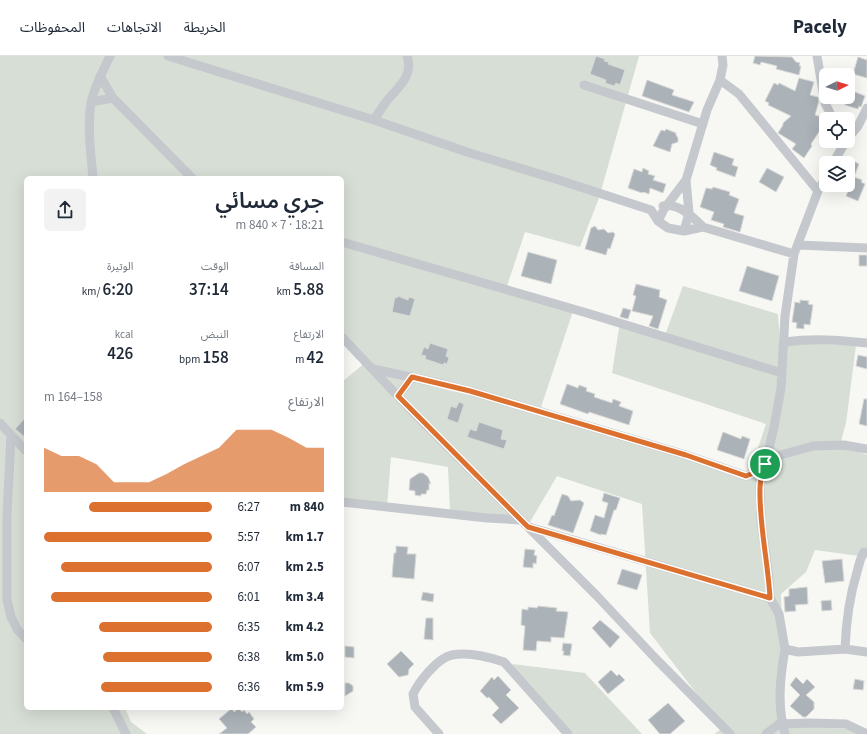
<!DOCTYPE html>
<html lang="ar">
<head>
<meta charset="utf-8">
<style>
  :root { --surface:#fff; --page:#f2f2f3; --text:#1f2937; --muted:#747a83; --line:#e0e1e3; --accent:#dc712f }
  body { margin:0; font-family:"Source Sans 3","Noto Sans Arabic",sans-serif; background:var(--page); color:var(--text); direction:rtl; height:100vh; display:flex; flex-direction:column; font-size:15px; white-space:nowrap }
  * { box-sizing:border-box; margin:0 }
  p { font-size:13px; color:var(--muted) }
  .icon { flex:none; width:22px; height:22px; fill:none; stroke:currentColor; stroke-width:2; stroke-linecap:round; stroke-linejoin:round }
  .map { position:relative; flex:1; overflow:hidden; direction:ltr }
  .panel { position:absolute; left:24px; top:120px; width:320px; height:534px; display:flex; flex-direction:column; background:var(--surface); border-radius:6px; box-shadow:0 4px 16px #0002; direction:rtl }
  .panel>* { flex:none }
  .needle { width:26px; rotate:85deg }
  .tools { position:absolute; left:819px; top:12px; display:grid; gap:8px }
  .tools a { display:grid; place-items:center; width:36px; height:36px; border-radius:6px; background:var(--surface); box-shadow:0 4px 16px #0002; font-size:20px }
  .pin { position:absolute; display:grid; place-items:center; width:34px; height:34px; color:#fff; margin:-17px; border:2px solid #fff; border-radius:50%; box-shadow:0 1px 4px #0007 }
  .round { display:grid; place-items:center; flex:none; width:42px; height:42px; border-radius:6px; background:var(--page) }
  .overview { display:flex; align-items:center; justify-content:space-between; height:68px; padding:0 20px }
  h1 { font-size:22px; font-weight:600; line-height:30px }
  .stats { display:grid; grid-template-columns:repeat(3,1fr); gap:6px; height:68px; padding:4px 20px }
  .stats div { display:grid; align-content:center }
  .stats b { font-size:17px; font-weight:600 }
  .stats small { font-size:11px; font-weight:400 }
  .stats p { font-size:11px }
  .chart { height:112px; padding:8px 20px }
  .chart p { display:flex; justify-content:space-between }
  .chart svg { width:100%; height:72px; margin-top:4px; fill:var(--accent); opacity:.7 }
  ul { padding:0 20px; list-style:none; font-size:13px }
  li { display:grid; grid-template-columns:64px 48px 1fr; align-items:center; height:30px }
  li i { height:10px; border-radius:5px; background:var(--accent) }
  header { display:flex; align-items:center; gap:24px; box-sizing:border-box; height:56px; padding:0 20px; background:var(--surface); border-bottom:1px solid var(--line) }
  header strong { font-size:19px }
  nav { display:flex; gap:22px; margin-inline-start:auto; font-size:14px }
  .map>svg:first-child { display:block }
  .green { fill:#d7ded5 }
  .building { fill:#abb2b8; stroke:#d8d9d7 }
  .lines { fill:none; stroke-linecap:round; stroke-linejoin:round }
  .minor { stroke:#c5c8cc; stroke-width:9 }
  .route-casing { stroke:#fff; stroke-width:8 }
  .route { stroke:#dc712f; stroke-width:5 }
</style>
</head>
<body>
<header>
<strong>Pacely</strong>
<nav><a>الخريطة</a><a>الاتجاهات</a><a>المحفوظات</a></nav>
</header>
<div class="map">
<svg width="867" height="678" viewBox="0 0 867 678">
  <rect width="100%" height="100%" fill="#f7f7f4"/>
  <path class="green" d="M0 0H639L599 142 580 191 525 176 506 233 574 252 541 351 748 422 766 368 612 317 620 266 665 279 683 230 778 258 780 286 856 289 846 367 840 389 867 399V501L815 494 806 516 781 538 785 670 849 673 864 678H714L723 672 650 577 642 448 557 420 530 466 450 455 448 411 391 401 387 450 342 445V326L366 306 342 276V122H26V652H125L131 666 147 678H0Z
    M512 608 585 617 642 678H568Z"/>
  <path class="building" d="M596 0 605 3 604 5 609 6 608 8 625 14 620 29 616 27 614 30 605 27 606 24 590 18Z
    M755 0 792 1 796 6 800 7 799 10H801L799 19 776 13 777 10 761 6 760 9 753 7Z
    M858 1 867 4V22L853 18Z
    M799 22 814 26 810 39 818 41 819 45 815 59 822 61 825 67 811 88 812 90 804 102 792 93 796 88 778 77 783 69V67L791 60 768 49 769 47 765 45 774 27 778 29 779 27 795 35Z
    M647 24 674 34 672 39 694 46 689 56 642 40Z
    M850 34 865 40 861 51 859 50 858 53 845 49Z
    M666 73 676 77V79L678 82V86L672 88 670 96 653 90 661 74 665 75Z
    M714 96 734 103 732 109 738 111 735 121 716 114 717 112 710 109Z
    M848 102 859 108 854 121 862 124 861 126 865 128 858 145 846 140 850 130 848 133Z
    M643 112 649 115 648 118 655 120 653 124 666 128 663 137 650 132 649 138 643 136 642 137 628 132 634 113 642 116Z
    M767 112 784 121 776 136 759 126Z
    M713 131 730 136 729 139 739 143 734 157 744 160 740 176 723 171 724 168 711 164 714 156 700 151 706 132 712 133Z
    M595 170 598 174 604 173 608 177 613 176 615 178 610 193 608 192 606 199 585 193 591 172Z
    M528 196 557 204 551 228 521 220Z
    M859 199H867V210H859Z
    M747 210 779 220 772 245 739 235Z
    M636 228 660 234 659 241 667 244 658 273 649 270 653 260 632 255 636 240 633 239Z
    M398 240 408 244 409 241 415 243 410 260 392 256 395 241 397 242Z
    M800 244 809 245 808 248 813 249 810 269 804 268V273L796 272 797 267 792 266 795 246 800 247Z
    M623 252 631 254 628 263 620 261Z
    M430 287 448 293 446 300 449 302 447 308 444 307 443 309 425 303 426 300 421 299 424 291 428 293Z
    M858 299 867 301V313L856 310Z
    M567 328 578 332 579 329 587 332 586 335 595 338 594 341 612 347 613 343 621 346 619 350 633 355 629 369 589 356 588 358 560 348Z
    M864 343H867V370L859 368Z
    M459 346 464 348 458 367 447 363 451 350 456 352Z
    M26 361V382L15 373Z
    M479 366 503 374 501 383 507 384 504 393 467 381 470 373 476 375Z
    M723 376 741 383 742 380 750 383 744 403 717 394Z
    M419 417H423L428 421 431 428 429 427V434H427L426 438H421V440L415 439V435L409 434 410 423Z
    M604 437 620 442 616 454H614L606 479 601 478V479L590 475 595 459 604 462 608 447 602 445Z
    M562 438 568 440 571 445 580 444 584 447 573 477 548 469 552 459 554 460Z
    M396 490 408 491 407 498H416L414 523 392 521 394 497H396Z
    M525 493 535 494 534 499 537 500 536 508 533 507V512L523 511Z
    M842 503 844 525 825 527 822 505Z
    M622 513 642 519 637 534 617 528Z
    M807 531 808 548 795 549 796 555 785 556 784 541 789 540V533Z
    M423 536 434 538 433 546 421 544Z
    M831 544 832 554 822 555 821 545Z
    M538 550 557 552 556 555 568 556 564 582 551 581V586L537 585 536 595 523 594 525 570 521 569 522 553 528 554V551L537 552Z
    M426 562H433V584L424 583Z
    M600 564 620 581 610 592 592 572Z
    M563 587 572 588 570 600 563 599 564 595H562Z
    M345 590 354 591V602L345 601Z
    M401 595 414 608 409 613 408 619 399 621 387 608Z
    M611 614 617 620 619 618 625 624 608 638 598 626Z
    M498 620 511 634 506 639 519 652 501 668 492 659 499 652 489 641 487 642 480 635 492 621 494 624Z
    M796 621 803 628 807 623 815 631 806 639 814 646V653L806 661H803L790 650 800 639 790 629Z
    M855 623 864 625 863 634 853 633Z
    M345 627H349L353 630V635L345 640Z
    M668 647 685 665 670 678H660L648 664Z
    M232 652 234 656 239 652 242 656 244 654 247 658 249 656 254 663 251 666 256 671 248 678H219L227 672 219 663Z"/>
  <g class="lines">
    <path class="minor" d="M168 0 374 64 470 97 559 124 651 154 658 165 668 172 684 175 703 171 794 198
      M817 0 825 47 833 63
      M100 20 113 42 192 122
      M720 24 739 38 818 135
      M584 29 703 68
      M91 46 113 42
      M374 64C378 58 382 51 386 46 398 31 414 20 407 0
      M848 82 858 70 867 52
      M833 107 846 85
      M93 122C91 98 87 71 91 47 94 31 103 15 110 0
      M663 150C679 147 693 161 703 171
      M658 165 664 153 686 124 707 54 720 24 723 9 722 0
      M684 175 689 157 686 124
      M342 186 587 257 782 317
      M798 189 867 192
      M342 281 411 354 597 540 656 603 730 678
      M785 286C813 282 839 284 867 287
      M373 313 443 328 470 335 686 399 746 420 756 416 765 407 777 400 813 390 844 389 867 393
      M398 340 412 321
      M0 367 26 395
      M11 379 7 460V544L11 561 17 573 26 583
      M342 446 487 462 521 464
      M529 471 770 542 779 558 785 593 798 596 845 593 867 596
      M770 542 769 522 761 465 760 430 774 371 781 332 785 260 794 198 818 135 826 120
      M785 593C780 622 777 650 785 678
      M845 593C846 566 849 542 857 516 859 509 860 502 864 496L867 497
      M113 652 126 678
      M439 678 415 651 413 638C419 626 437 602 452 599 467 596 489 601 504 606L568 678
      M766 678 779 668 809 667 846 668 867 678"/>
  </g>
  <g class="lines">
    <defs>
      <path id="route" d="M412 321 470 335 686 399 746 420 756 416 765 408C763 415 760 424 760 432 759 469 768 505 770 542L528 471 398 340Z"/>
    </defs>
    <use href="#route" class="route-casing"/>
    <use href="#route" class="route"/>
  </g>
</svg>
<div class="tools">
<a><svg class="needle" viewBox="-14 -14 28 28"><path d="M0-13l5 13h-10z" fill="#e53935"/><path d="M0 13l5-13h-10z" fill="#747a83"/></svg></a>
<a><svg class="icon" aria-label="locate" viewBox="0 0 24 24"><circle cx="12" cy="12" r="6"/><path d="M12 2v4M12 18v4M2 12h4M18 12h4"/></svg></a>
<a><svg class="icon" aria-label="layers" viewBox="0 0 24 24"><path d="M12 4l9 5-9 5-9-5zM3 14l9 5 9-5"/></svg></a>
</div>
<div class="pin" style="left:765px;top:408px;background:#1e9e55"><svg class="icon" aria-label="arrive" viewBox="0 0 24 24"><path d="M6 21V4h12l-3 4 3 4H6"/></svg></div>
<section class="panel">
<div class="overview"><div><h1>جري مسائي</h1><p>18:21 · 7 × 840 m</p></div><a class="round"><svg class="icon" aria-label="share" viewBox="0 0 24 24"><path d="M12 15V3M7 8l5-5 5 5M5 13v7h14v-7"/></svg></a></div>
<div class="stats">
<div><p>المسافة</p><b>5.88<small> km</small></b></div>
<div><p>الوقت</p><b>37:14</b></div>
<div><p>الوتيرة</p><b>6:20<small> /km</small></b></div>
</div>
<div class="stats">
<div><p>الارتفاع</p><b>42<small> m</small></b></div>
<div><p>النبض</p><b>158<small> bpm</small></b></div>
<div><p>kcal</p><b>426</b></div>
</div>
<div class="chart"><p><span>الارتفاع</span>158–164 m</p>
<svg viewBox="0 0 160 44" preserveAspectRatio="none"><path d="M0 44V17L10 22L20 22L30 27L40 38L50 38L60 38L70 33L80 27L90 22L100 17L110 6L120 6L130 6L140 11L150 17L160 17V44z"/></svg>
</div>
<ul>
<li><b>840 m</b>6:27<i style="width:73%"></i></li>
<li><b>1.7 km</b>5:57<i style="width:100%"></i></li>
<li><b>2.5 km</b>6:07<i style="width:90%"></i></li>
<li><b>3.4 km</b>6:01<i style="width:96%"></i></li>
<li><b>4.2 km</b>6:35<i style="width:67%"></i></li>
<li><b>5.0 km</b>6:38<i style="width:65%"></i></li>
<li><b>5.9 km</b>6:36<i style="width:66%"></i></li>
</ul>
</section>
</div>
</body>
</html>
